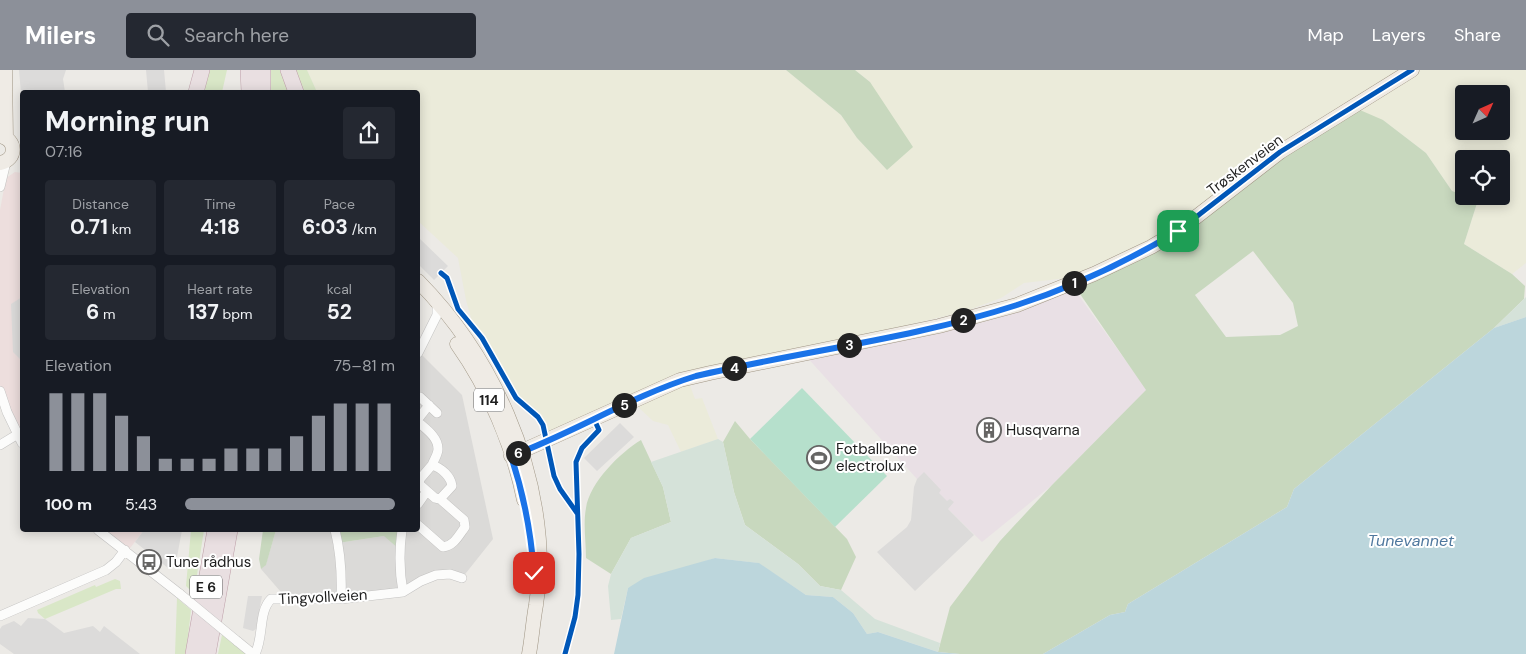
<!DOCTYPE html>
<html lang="en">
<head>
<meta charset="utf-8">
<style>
  :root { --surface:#171b24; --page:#242831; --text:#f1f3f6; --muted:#9ea1a6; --accent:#8c9099 }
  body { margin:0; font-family:"DM Sans",sans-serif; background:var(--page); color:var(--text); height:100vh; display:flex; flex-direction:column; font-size:19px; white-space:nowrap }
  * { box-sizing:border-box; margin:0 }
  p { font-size:16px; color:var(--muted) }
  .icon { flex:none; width:28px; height:28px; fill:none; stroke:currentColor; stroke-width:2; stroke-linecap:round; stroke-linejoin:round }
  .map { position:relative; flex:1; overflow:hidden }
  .side { position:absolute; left:20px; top:20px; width:400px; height:442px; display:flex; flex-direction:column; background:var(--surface); border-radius:5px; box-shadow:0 2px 12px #0003 }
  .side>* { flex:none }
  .needle { width:32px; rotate:45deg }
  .buttons { position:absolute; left:1455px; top:15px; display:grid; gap:10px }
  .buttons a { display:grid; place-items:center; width:55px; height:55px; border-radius:5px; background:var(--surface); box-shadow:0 2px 12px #0003; font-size:25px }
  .pin { position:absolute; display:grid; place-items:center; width:42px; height:42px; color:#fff; margin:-21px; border-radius:10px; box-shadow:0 2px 8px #0006 }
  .km { position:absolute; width:25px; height:25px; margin:-12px; border-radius:50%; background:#222; color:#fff; font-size:14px; line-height:25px; text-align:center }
  .round { display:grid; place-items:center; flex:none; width:52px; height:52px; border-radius:5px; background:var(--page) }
  .headline { display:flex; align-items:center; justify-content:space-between; height:85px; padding:0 25px }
  h1 { font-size:28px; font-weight:700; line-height:38px }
  .stats { display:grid; grid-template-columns:repeat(3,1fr); gap:8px; height:85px; padding:5px 25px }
  .stats div { display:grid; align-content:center; border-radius:5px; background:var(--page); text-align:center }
  .stats b { font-size:21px; font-weight:700 }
  .stats small { font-size:14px; font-weight:400 }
  .stats p { font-size:14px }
  .chart { height:140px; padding:10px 25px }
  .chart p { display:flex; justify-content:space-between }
  .chart svg { width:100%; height:90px; margin-top:5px; stroke:var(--accent); stroke-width:6 }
  ul { padding:0 25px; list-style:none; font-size:16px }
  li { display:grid; grid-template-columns:80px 60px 1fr; align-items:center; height:38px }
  li i { height:12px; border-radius:6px; background:var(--accent) }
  header { display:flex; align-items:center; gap:30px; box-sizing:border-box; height:70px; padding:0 25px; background:var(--accent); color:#fff }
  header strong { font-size:24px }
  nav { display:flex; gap:28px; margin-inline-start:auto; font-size:18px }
  .search { width:350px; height:45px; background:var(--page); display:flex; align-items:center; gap:12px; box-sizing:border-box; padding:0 18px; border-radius:5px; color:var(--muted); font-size:19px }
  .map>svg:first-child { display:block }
  .residential { fill:#dbdad8 }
  .commercial { fill:#eddedd }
  .industrial { fill:#e9e0e5 }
  .farmland { fill:#ebebda; fill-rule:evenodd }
  .grass { fill:#d9e7c7 }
  .forest { fill:#c8d8be; fill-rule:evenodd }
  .wetland { fill:#d5e2d9 }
  .pitch { fill:#b6e0cc }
  .parking { fill:#dcdbda }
  .water { fill:#bcd6dc }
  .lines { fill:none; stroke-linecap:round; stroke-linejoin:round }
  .minor-casing { stroke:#c3c2c1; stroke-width:10 }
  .primary-casing { stroke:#a09685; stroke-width:15 }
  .motorway-casing { stroke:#bfa0aa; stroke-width:16 }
  .minor { stroke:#fcfcfb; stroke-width:9 }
  .primary { stroke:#efebe5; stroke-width:14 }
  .motorway { stroke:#e9dfe1; stroke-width:15 }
  .minor-bridge-casing { stroke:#c3c2c1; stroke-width:10; stroke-linecap:butt }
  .minor-bridge { stroke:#fcfcfb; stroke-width:9 }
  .cycleway-casing { stroke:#fff; stroke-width:8 }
  .cycleway { stroke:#0057b8; stroke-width:5 }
  .route-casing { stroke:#fff; stroke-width:10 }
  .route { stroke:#1a73e8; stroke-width:6 }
  .labels { text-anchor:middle; stroke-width:4; stroke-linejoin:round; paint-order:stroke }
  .shield { fill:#fff; stroke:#626262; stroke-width:1 }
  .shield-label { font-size:14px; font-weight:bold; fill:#1e1e1e }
  .street-label { font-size:15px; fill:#1e1e1e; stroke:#fff }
  .poi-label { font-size:15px; fill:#1e1e1e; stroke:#fff; text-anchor:start }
  .water-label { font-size:16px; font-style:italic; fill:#4f789e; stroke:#fff }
</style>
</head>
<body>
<header>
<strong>Milers</strong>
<div class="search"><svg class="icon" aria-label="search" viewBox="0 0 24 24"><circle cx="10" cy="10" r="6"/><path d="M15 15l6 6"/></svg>Search here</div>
<nav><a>Map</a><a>Layers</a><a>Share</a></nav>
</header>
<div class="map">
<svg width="1526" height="584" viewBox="0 0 1526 584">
  <rect width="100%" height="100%" fill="#eceae6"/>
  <path class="residential" d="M418 283 423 286 462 325 493 469 462 508 450 504 403 522 287 529 261 499 266 494 276 460H335L338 473 384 466 402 460H418Z"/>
  <path class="commercial" d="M15 102 22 103V372L18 364 0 316V140L6 108Z
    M98 460H144L127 482Z"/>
  <path class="industrial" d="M1074 219 1147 320 1052 415 982 472 917 409 804 284 936 262 984 252Z"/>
  <path class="farmland" d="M307 0H786L841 45 857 68 887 100 870 12 855 0H1526V193L1512 204 1464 174 1478 130 1468 126H1501V89H1464V125L1452 121 1426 83 1383 50 1148 171 1067 208 1024 213 1001 228 966 241 710 303 548 371 543 355 538 347 516 328 508 315 494 287 473 255 466 230 458 188 418 151V22H317ZM1464 24H1501V61H1464Z
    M689 313 695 329 702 328 718 369 681 382 668 355 653 351 637 336Z"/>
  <path class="grass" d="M205 0H227L222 22H199Z
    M271 0H285L293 22H271Z
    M293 0H307L317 22H301Z
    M191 460H204L194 524 186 516Z
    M115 509 120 511 121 519H116L45 549 38 543 37 540 95 515 96 517Z
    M177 528 191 540 186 584H175Z
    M222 565 237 571 253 584H218Z"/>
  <path class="forest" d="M786 0H855L870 12 913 77 887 100 857 68 841 45Z
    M1353 37 1383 50 1426 83 1452 121 1464 125V126L1478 130 1464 174 1512 204 1525 216 1524 229 1494 258 1294 419 1287 437 1128 534 1125 542 1110 545 1043 584H960L938 582 950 537 1000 471 1052 415 1146 320 1078 221 1080 218 1153 182 1178 161ZM1253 181 1293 233 1298 256 1280 265 1226 267 1195 225Z
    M735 351 750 369 847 469 856 487 841 520 820 516 798 494 745 455 734 422 723 372Z
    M641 370 663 417 671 452 631 468 611 504 586 488C586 472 583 454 586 438 590 412 620 383 641 370Z
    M263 460H276L266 495 261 499 259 489Z
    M335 460H402L399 479 384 466 338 473Z"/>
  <path class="wetland" d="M1526 227V247L1494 258 1524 229Z
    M718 369 723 372 734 422 745 455 798 494 820 516 841 520 875 549 940 573 938 582 878 562 867 564 853 543 833 527 806 525 758 493 715 488 628 518 621 549 611 550 608 516 611 504 631 468 671 452 663 417 651 392Z"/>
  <path class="pitch" d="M802 318 887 406 835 457 750 369Z"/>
  <path class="parking" d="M19 0H66L63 9 65 22H22V35Z
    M146 0H164L166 22H148Z
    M418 167 448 196 434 210 418 194Z
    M22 227V291L13 282 11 234Z
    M620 353 634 367 597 401 584 388Z
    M924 402 941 420 939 423 947 431 950 429 954 432 948 439 974 465 915 521 877 482 907 457 911 450 914 417 917 409Z
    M144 460H182L177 487 168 498 135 472Z
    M248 526H262L256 559 253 561 243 558Z
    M28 548 45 549 64 563 93 556 100 562 104 556 140 584H14L0 574V559L2 556 14 551 21 556Z"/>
  <path class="water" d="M1526 247V584H1043L1110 545 1125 542 1128 534 1287 437 1294 419 1494 258Z
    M715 488 759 493 806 525 833 527 853 543 867 564 878 562 938 582 960 584H614L628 518 644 508Z"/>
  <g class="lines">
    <defs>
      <path id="minor" d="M0 117 6 92
        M418 283 437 245V232
        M0 321 7 342 22 373
        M420 327 437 343
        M418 349 429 335
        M418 352C426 359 438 367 438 379 438 384 434 390 432 395
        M0 375 18 364
        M432 395C442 398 451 407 452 416L440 429 435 428 419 414 420 409Z
        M418 434 427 421
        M418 455 443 477C454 476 459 465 465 457L464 450 440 429
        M98 460 180 524
        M335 460C341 484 342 505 341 529
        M402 460C399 481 399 500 403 522
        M0 546 106 500 116 492 125 480
        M237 571 253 584
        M255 584C264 567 258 542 271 529H341L403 522 421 511 436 505 450 504 462 508"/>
      <path id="primary" d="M5 0 6 68
        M0 66C17 69 17 90 0 93
        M418 211C492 286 541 394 540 501 540 513 537 524 536 535 533 551 532 568 529 584
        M457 274C489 319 513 376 524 430
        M511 386 680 310 710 303 939 256 1017 235 1094 204 1151 177 1178 161 1280 82 1412 0"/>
      <path id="motorway" d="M248 0 249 22
        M263 0V22
        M288 0 296 22
        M196 22 202 0
        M193 584 215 460
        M208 584 230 460"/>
    </defs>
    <use href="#minor" class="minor-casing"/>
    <use href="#primary" class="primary-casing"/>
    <use href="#motorway" class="motorway-casing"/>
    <use href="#minor" class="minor"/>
    <use href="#primary" class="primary"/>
    <use href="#motorway" class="motorway"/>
    <defs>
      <path id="minor-bridge" d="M180 524 237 571"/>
    </defs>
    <use href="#minor-bridge" class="minor-bridge-casing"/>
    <use href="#minor-bridge" class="minor-bridge"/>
    <defs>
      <path id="cycleway" d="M441 203 447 208 458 239 482 268 516 328 538 347 543 355 554 406 560 419 577 443
        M548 371 641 326 696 306 939 256 1017 235 1094 204 1151 177 1178 161 1280 82 1412 0
        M565 584 575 547 578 525 579 484 576 392 582 378 599 360 594 349"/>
    </defs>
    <use href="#cycleway" class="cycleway-casing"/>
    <use href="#cycleway" class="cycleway"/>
  </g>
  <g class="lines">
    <defs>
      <path id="route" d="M534 503C531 462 524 425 511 386 574 363 631 326 696 306 802 281 912 269 1017 235 1073 217 1128 191 1178 161"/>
    </defs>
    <use href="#route" class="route-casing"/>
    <use href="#route" class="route"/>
  </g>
  <defs>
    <symbol id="building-ring" viewBox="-11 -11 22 22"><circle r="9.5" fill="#fff" stroke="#666564" stroke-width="1.5"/><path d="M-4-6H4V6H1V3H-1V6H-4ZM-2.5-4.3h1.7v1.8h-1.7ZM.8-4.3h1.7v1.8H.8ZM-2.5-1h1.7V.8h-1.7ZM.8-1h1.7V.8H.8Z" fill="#666564"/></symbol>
    <symbol id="stadium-ring" viewBox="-11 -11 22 22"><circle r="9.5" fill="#fff" stroke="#666564" stroke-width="1.5"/><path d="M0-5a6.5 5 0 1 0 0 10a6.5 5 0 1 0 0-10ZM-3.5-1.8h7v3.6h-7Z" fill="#666564"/></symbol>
    <symbol id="bus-ring" viewBox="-11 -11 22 22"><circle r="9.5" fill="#fff" stroke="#666564" stroke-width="1.5"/><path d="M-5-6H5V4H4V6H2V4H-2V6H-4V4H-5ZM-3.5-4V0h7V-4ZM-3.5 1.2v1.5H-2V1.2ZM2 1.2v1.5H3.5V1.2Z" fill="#666564"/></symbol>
  </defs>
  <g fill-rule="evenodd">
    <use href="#building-ring" x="975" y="346" width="28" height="28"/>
    <use href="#stadium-ring" x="805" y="374" width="28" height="28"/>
    <use href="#bus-ring" x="135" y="478" width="28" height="28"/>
  </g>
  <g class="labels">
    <g class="shield">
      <rect x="474" y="318.5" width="30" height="23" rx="4"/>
      <rect x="190" y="505.5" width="32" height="23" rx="4"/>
    </g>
    <g class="shield-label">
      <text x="489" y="335">114</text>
      <text x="206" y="522">E 6</text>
    </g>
    <g class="street-label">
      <text transform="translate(1245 95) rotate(-37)" y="5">Trøskenveien</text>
      <text transform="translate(323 527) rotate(-3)" y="5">Tingvollveien</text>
    </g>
    <g class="poi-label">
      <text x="1006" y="365">Husqvarna</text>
      <text x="836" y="384">Fotballbane<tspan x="836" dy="17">electrolux</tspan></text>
      <text x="166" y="497">Tune rådhus</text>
    </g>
    <g class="water-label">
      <text x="1411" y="476">Tunevannet</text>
    </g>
  </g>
</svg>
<div class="buttons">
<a><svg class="needle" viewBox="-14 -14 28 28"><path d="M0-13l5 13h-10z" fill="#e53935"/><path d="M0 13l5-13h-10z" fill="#9ea1a6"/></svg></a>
<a><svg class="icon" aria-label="locate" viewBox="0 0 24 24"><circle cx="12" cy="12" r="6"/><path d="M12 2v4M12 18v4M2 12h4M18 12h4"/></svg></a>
</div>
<div class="pin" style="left:1178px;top:161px;background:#1e9e55"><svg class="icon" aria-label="arrive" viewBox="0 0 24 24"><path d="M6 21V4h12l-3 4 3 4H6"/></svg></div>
<div class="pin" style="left:534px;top:503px;background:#d93025"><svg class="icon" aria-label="check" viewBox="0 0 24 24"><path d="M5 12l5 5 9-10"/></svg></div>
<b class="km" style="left:1074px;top:213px">1</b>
<b class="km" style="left:963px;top:250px">2</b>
<b class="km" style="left:849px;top:275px">3</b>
<b class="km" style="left:734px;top:298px">4</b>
<b class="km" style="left:624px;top:335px">5</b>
<b class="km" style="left:518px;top:383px">6</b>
<section class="side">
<div class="headline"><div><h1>Morning run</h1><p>07:16</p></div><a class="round"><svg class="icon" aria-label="share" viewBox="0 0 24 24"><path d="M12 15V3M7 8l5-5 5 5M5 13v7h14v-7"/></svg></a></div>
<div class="stats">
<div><p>Distance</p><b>0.71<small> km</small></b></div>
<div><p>Time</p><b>4:18</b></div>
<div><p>Pace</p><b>6:03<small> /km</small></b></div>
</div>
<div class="stats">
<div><p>Elevation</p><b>6<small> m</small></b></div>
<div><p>Heart rate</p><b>137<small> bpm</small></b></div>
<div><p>kcal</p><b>52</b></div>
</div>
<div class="chart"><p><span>Elevation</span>75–81 m</p>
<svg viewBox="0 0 160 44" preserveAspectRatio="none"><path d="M5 44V6M15 44V6M25 44V6M35 44V17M45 44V27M55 44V38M65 44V38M75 44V38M85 44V33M95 44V33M105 44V33M115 44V27M125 44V17M135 44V11M145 44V11M155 44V11"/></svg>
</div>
<ul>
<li><b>100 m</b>5:43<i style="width:100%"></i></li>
</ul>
</section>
</div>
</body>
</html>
